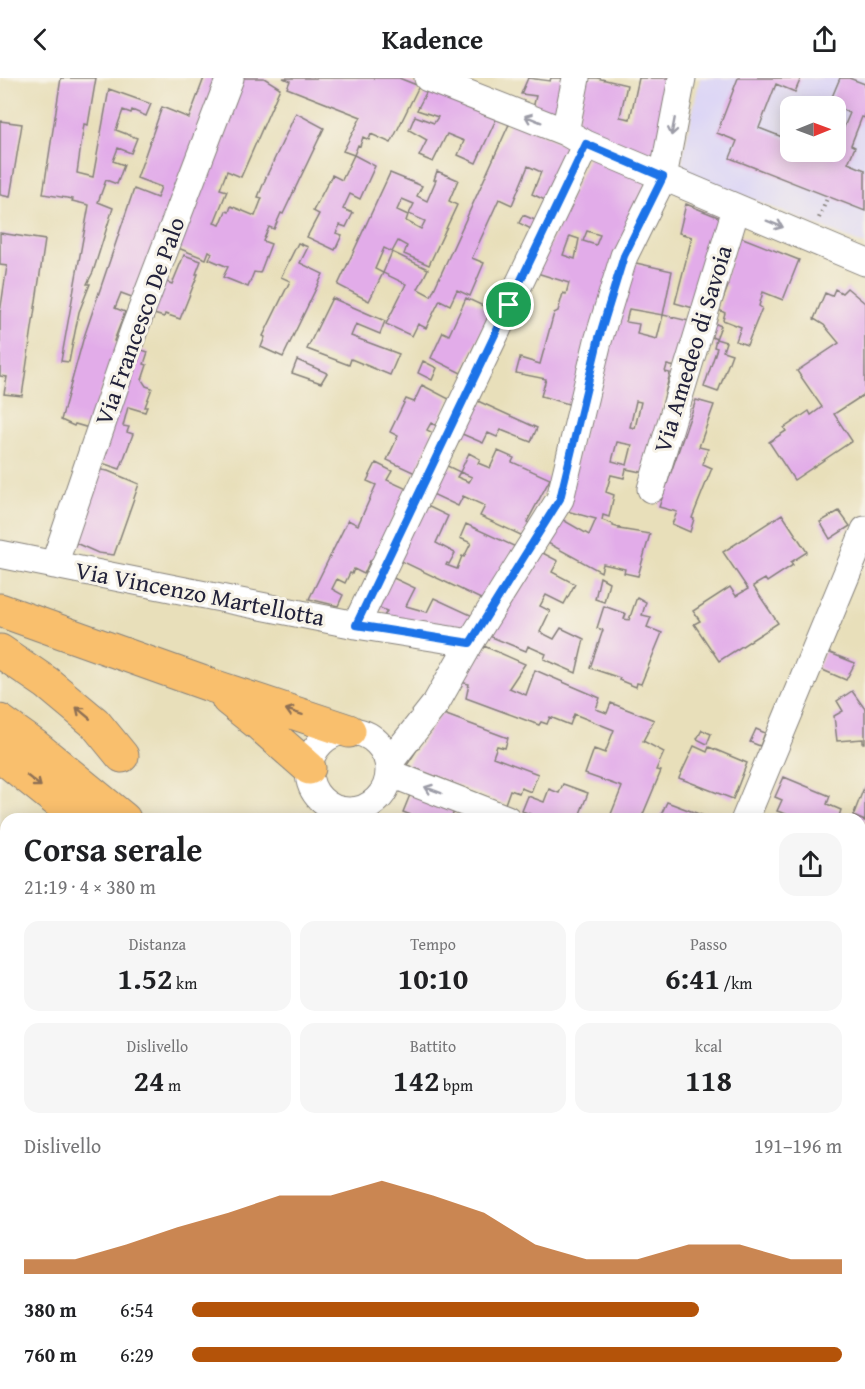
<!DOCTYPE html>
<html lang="it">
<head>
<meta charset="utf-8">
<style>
  :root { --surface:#fff; --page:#f6f6f6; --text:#202124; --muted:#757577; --accent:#b45309 }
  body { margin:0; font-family:"Gentium Book Plus",serif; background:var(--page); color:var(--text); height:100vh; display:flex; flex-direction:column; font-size:22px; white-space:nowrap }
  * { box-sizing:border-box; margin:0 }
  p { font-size:20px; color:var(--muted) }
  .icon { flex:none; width:33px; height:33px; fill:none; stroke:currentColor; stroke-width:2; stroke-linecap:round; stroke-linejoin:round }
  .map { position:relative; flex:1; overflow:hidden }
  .drawer { position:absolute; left:0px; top:735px; width:866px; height:576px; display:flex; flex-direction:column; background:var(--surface); border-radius:18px 18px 0 0; box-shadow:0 3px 15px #0003 }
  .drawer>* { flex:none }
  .needle { width:39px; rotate:89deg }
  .buttons { position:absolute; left:780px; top:18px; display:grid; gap:12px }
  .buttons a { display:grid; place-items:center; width:66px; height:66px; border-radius:12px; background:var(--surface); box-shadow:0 3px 15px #0003; font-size:30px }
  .pin { position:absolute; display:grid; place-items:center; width:51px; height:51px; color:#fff; margin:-26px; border:3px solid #fff; border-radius:50%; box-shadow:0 2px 6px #0007 }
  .round { display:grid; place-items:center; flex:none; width:63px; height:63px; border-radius:18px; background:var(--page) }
  .head { display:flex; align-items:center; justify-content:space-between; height:102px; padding:0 24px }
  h1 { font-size:33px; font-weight:700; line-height:45px }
  .figures { display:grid; grid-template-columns:repeat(3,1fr); gap:9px; height:102px; padding:6px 24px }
  .figures div { display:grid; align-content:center; border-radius:15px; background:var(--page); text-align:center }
  .figures b { font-size:30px; font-weight:700 }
  .figures small { font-size:16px; font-weight:400 }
  .figures p { font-size:16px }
  .chart { height:168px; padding:12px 24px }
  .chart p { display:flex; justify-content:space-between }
  .chart svg { width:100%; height:108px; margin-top:6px; fill:var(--accent); opacity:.7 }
  ul { padding:0 24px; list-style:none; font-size:20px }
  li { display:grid; grid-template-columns:96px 72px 1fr; align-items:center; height:45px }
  li i { height:15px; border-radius:8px; background:var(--accent) }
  header { display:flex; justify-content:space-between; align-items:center; height:78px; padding:0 24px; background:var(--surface); font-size:27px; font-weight:700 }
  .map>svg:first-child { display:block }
  .built { fill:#dcd5f6; fill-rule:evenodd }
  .building { fill:#e2ace9; fill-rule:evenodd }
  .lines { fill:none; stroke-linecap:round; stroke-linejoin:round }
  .minor-casing { stroke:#85807a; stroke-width:29 }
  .highway-casing { stroke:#85807a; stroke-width:35 }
  .path { stroke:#85807a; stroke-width:4; stroke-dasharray:1.5 4.5; stroke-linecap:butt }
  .minor { stroke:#fff; stroke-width:27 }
  .highway { stroke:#f9bf6d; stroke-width:33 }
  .rail-casing { stroke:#22223b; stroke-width:7 }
  .rail { stroke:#f7f3e8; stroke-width:4.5; stroke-dasharray:14; stroke-linecap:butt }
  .oneway { stroke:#9c9ca7 }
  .oneway2 { stroke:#8e7054 }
  .route-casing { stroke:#fff; stroke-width:12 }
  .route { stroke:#1a73e8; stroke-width:8 }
  .labels { text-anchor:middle; stroke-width:6; stroke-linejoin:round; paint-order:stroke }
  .street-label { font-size:24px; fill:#22223b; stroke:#f7f3e8 }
</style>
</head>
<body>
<header><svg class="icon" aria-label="back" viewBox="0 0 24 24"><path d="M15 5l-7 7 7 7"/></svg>Kadence<svg class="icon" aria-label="share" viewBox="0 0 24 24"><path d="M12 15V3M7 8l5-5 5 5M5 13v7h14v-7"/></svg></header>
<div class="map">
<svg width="865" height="1311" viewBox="0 0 865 1311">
  <rect width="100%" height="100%" fill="#f7f3e8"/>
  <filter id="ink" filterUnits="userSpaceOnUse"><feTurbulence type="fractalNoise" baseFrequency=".0167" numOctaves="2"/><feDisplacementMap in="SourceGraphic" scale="12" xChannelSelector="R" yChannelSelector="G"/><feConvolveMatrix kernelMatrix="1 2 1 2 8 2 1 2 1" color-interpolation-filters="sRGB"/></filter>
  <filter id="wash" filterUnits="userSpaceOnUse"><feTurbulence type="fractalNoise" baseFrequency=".008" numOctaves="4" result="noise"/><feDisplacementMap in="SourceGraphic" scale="24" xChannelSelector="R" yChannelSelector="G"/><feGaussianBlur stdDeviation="1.35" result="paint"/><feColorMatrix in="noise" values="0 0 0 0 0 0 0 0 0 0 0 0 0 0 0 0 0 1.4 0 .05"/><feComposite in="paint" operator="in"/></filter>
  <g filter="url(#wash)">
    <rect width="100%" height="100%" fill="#e8dfba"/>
    <path class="built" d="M700 0H865V167L691 96 685 92 682 85 683 78ZM790 28H836V74H790Z"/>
    <g id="blocks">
      <path class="building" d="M61 0H96L88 47 84 46 77 95 93 99 109 11 151 26 146 38 132 32 131 35 123 32 116 52 137 60 131 75 118 70 113 83 124 87 117 106 106 102 98 124 113 130 93 194 87 206H90L79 234 69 284 61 283 89 127 72 123 73 121 43 116Z
        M204 0H223L140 222 121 215 115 230 125 234 114 263 118 265 89 350 75 346 74 348 61 342 83 262 134 111 157 120 161 109 137 100 162 29 189 40Z
        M236 0H264L280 10 241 99 227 93 220 111 227 113 214 145 220 147 226 133 229 134 231 128 255 138 262 120 258 119 267 97 296 35 324 50 283 136 281 135 274 151 269 149 263 163 271 166 260 195 254 194 248 209 223 199 228 189 209 181 212 175 209 173 206 181 173 168Z
        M283 0H399L419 8 391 65 371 56 369 62 363 59 360 68 358 67 354 77 343 73 361 39 287 10 290 3Z
        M528 0 550 3 551 0H570L561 42 533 30 536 18 521 16Z
        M586 0H597L627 7 620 39 630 41 639 0H673L654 81 576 49Z
        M738 0H801L795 14 776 6 759 50 790 62V74H819L829 77 830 74H836V62L838 63 850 35 829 26 840 0H849L865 6V40L862 39 851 67 855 69 848 85 865 92V133L730 80 737 63 717 55Z
        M428 11 498 37 476 85 458 77 464 63 447 56 433 84 419 78 427 62 409 52 415 38 434 45 438 39 417 32Z
        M511 42 572 70 547 123 532 116 541 94 528 88 512 127 499 121 472 180 484 185 470 218 457 212 450 227 440 222 426 250 418 246 412 258 386 246 406 206 383 195 392 174 428 191 418 211 431 218Z
        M0 43 22 46 10 119 0 117Z
        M354 77 375 88 360 121 350 116 343 131 353 135 346 149 340 147 336 155 342 157 335 172 307 159 319 136 313 133 332 97 342 102Z
        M589 78 647 104 572 327 541 318 546 301 516 295 520 280 540 286 554 235 558 233 563 215 566 216 569 205 537 195ZM587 153 600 157 596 167 583 163ZM570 158 579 161 575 181 563 177Z
        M437 93 458 102 449 123 457 127 429 187 404 176 407 168 398 163 392 174 384 170 375 191 383 195 369 223 338 207 390 95 422 108 417 118 427 123 436 102H434ZM402 121 414 126 409 136 425 143 421 151 406 143 408 137 397 132Z
        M686 126 723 141 697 231 675 225 692 159 679 155Z
        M523 137 537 143 533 152 519 145Z
        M0 155 45 162 22 318 4 316 7 299 0 298V235L7 188 0 187Z
        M738 158 799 182 783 222 763 214 759 228 762 230 747 267 736 263 741 249 723 242 725 235 719 232 728 208 723 207Z
        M298 165 308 169 300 185 323 196 283 279 261 269 265 259 263 258 290 203 281 199Z
        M184 177 201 183 196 196H198L180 241 165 236 164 239 147 234 164 203 172 206Z
        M627 183 672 193 663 237 693 244 680 290 667 287 665 294 670 295 646 395 626 391 624 400 611 397 606 414 614 417 609 439 603 437 602 442 613 446V448L620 450 619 451 650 456 638 498 624 495 625 491 603 486 601 494 544 463 558 439 589 457 596 441 563 432ZM629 231 663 237 657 261 637 256 639 246 626 244ZM636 323 641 324 635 350 630 349ZM617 364 632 367 627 387 612 383Z
        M847 210 865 225V316L834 336 852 363 794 402 769 364 786 353 784 350 809 333 811 337 822 329 797 293 839 265 824 247 814 241 825 215 832 218 835 211 842 215Z
        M332 220 385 243 380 256 356 246 351 258 399 276 390 297 351 281 349 287 307 271Z
        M466 220 492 232 461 295 431 280 443 254 449 257Z
        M707 242 721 248 716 261 726 264 723 273 732 276 718 314 704 309 717 270 714 269 716 261 704 255Z
        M130 268 148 274 144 286 147 287 142 302 146 308 152 310 145 329H147L145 334 128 329 123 348 129 349 127 354 133 356 120 391 105 386 92 385Z
        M297 282 327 295 321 305 292 295Z
        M423 283 437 290 432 302 418 295Z
        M422 307 449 321 437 348 431 345 427 352 433 355 415 395 387 382 398 358 390 354 406 321 414 324Z
        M469 319 537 350 531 364 501 352 497 359 488 355 483 365 453 352Z
        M696 322 714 327 699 369 708 371 703 386 712 390 692 440 694 441 690 454 672 446 677 434 659 429Z
        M498 373 514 380 512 384 550 401 527 444 531 446 523 458 480 438 485 428 463 418 458 428 426 413 439 384 460 394 457 399 469 404 472 399 460 394 469 375 480 381 478 385 490 390Z
        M376 385 392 393 387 402 407 411 373 484 370 483 364 496 354 491 352 496 350 495 345 505 337 501 332 511 343 517 338 528 309 521 348 442 358 447 376 407 367 403Z
        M95 391 108 393 139 406 114 477 98 475 71 463Z
        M421 425 448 438 436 465 455 475 449 486 447 485 446 487 457 491 462 478 464 479 471 465 460 460 466 446 516 469 483 522 395 480Z
        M839 433 850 448 830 461 820 444Z
        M782 436 807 474 791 484 793 487 767 504 765 501 753 508 778 545 719 583 694 546 700 543 693 533 730 509 736 518 748 511 723 474Z
        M539 473 558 483 552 494 575 506 564 526 546 517 540 528 550 533 540 554 554 561 561 550 584 561 576 595 544 581 546 576 528 568 526 573 489 558Z
        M387 497 415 510 406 528 427 534 434 520 473 538 462 555 384 538 387 533 373 527Z
        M600 499 609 504 604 524 595 521Z
        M637 519 646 524 642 537 651 539 647 549 662 555 641 606 637 605 636 609 619 602 620 600 590 590 603 552 597 550 604 528 626 536 624 541 629 542Z
        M484 568 525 586 509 610 526 617 535 592 600 620 596 631 607 635 611 625 654 642 643 663 664 674 656 692 661 693 641 741H609L622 709 585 696 594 671 605 675 614 652 574 636 570 647 550 639 547 646 541 644 539 647 466 620 469 606 460 604Z
        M825 573 855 585 846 602 818 590Z
        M852 613 865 631V665H863V661L837 663 834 638 843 633 837 623Z
        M441 635 508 660 505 670 497 668 493 679 538 696 531 714 521 710 519 715 510 712 505 726 407 687Z
        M756 651 765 655 760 668 750 664Z
        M702 652 711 656 707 666 697 661Z
        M694 668 707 674 709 669 747 685 733 721 679 700Z
        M784 699 830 718 827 726 841 732 838 741H784L786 736 777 733 782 722 775 719Z
        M563 706 588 715 578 741H543L522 733 528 718 544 724 549 711 559 715Z
        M414 707 454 733 451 741H421L403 734Z
        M865 707V743L853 738Z
        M667 724 712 741H659Z
        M0 822 6 825V845L0 842Z
        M0 881 6 884V903L0 913Z
        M2 1064 6 1066V1133L0 1130V1068Z
        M30 1305V1311H0V1306Z
        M34 1305H70V1311H36L34 1310Z
        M102 1305H152V1311H102Z
        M218 1305H281V1311H218Z"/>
    </g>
  </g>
  <g filter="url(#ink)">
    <use href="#blocks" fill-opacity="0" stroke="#85807a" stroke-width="1.5"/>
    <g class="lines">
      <defs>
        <path id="minor" d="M428 0 565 54 586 66 865 184
          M565 54 576 0
          M651 411 736 131
          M0 476 356 547 470 565
          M54 487 134 252 230 0
          M356 547 586 66
          M309 693a40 40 0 1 1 80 0a40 40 0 1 1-80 0Z
          M389 685 436 625 470 565 560 421 598 263 624 178 663 99 682 0
          M389 695 507 741
          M745 741 865 452
          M0 992 6 982
          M0 1267 6 1260
          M82 1305V1311"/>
        <path id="highway" d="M0 532 210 607 349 653
          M0 573 47 605 95 645 122 678
          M228 621 258 645 309 690
          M0 643 35 668 124 741
          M0 677 80 741
          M860 1196 865 1199
          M860 1231 865 1234"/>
      </defs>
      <use href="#minor" class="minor-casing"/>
      <use href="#highway" class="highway-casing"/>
      <path class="path" d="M819 140 828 118"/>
      <use href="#minor" class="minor"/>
      <use href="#highway" class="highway"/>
      <defs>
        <path id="rail" d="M0 806 6 810
          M0 819 6 823
          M860 869 865 858
          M860 904 865 893
          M819 1305 828 1311
          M838 1305 847 1311
          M639 1311 642 1305
          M655 1311 658 1305"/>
      </defs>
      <use href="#rail" class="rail-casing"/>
      <use href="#rail" class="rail"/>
    </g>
    <defs><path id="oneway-shaft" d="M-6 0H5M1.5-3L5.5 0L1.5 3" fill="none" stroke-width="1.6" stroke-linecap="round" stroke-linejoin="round" transform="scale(1.5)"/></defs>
    <g class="oneway">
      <use href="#oneway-shaft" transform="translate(533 41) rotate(-158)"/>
      <use href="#oneway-shaft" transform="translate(673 49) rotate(101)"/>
      <use href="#oneway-shaft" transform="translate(775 146) rotate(22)"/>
      <use href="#oneway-shaft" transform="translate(433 712) rotate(-159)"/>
    </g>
    <g class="oneway2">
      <use href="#oneway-shaft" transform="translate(294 634) rotate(-162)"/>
      <use href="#oneway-shaft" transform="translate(83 635) rotate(-140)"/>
      <use href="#oneway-shaft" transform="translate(34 703) rotate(38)"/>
    </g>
  </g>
  <g class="lines" filter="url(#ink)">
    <defs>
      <path id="route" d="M586 66 663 99 624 178 598 263 560 421 470 565 356 547Z"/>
    </defs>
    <use href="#route" class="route-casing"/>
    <use href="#route" class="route"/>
  </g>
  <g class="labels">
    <g class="street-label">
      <text transform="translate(140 243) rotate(-70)" y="8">Via Francesco De Palo</text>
      <text transform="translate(693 271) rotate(-73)" y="8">Via Amedeo di Savoia</text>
      <text transform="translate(200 516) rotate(11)" y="8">Via Vincenzo Martellotta</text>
    </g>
  </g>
</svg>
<div class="buttons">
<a><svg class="needle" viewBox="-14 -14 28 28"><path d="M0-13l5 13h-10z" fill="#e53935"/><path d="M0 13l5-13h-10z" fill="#757577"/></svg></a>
</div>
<div class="pin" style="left:509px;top:227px;background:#1e9e55"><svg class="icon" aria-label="arrive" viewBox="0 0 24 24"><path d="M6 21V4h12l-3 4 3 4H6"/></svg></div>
<section class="drawer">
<div class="head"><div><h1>Corsa serale</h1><p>21:19 · 4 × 380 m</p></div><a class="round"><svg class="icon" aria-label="share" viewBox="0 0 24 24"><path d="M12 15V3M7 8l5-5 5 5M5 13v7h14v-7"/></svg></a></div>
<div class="figures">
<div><p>Distanza</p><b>1.52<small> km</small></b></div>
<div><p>Tempo</p><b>10:10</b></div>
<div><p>Passo</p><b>6:41<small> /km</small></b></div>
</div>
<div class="figures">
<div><p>Dislivello</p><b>24<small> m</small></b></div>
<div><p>Battito</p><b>142<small> bpm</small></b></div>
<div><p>kcal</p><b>118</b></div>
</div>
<div class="chart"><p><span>Dislivello</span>191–196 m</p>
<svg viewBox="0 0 160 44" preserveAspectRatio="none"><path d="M0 44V38L10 38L20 32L30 25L40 19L50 12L60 12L70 6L80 12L90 19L100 32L110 38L120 38L130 32L140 32L150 38L160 38V44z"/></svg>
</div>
<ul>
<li><b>380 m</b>6:54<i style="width:78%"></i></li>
<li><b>760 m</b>6:29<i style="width:100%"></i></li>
</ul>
</section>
</div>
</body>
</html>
